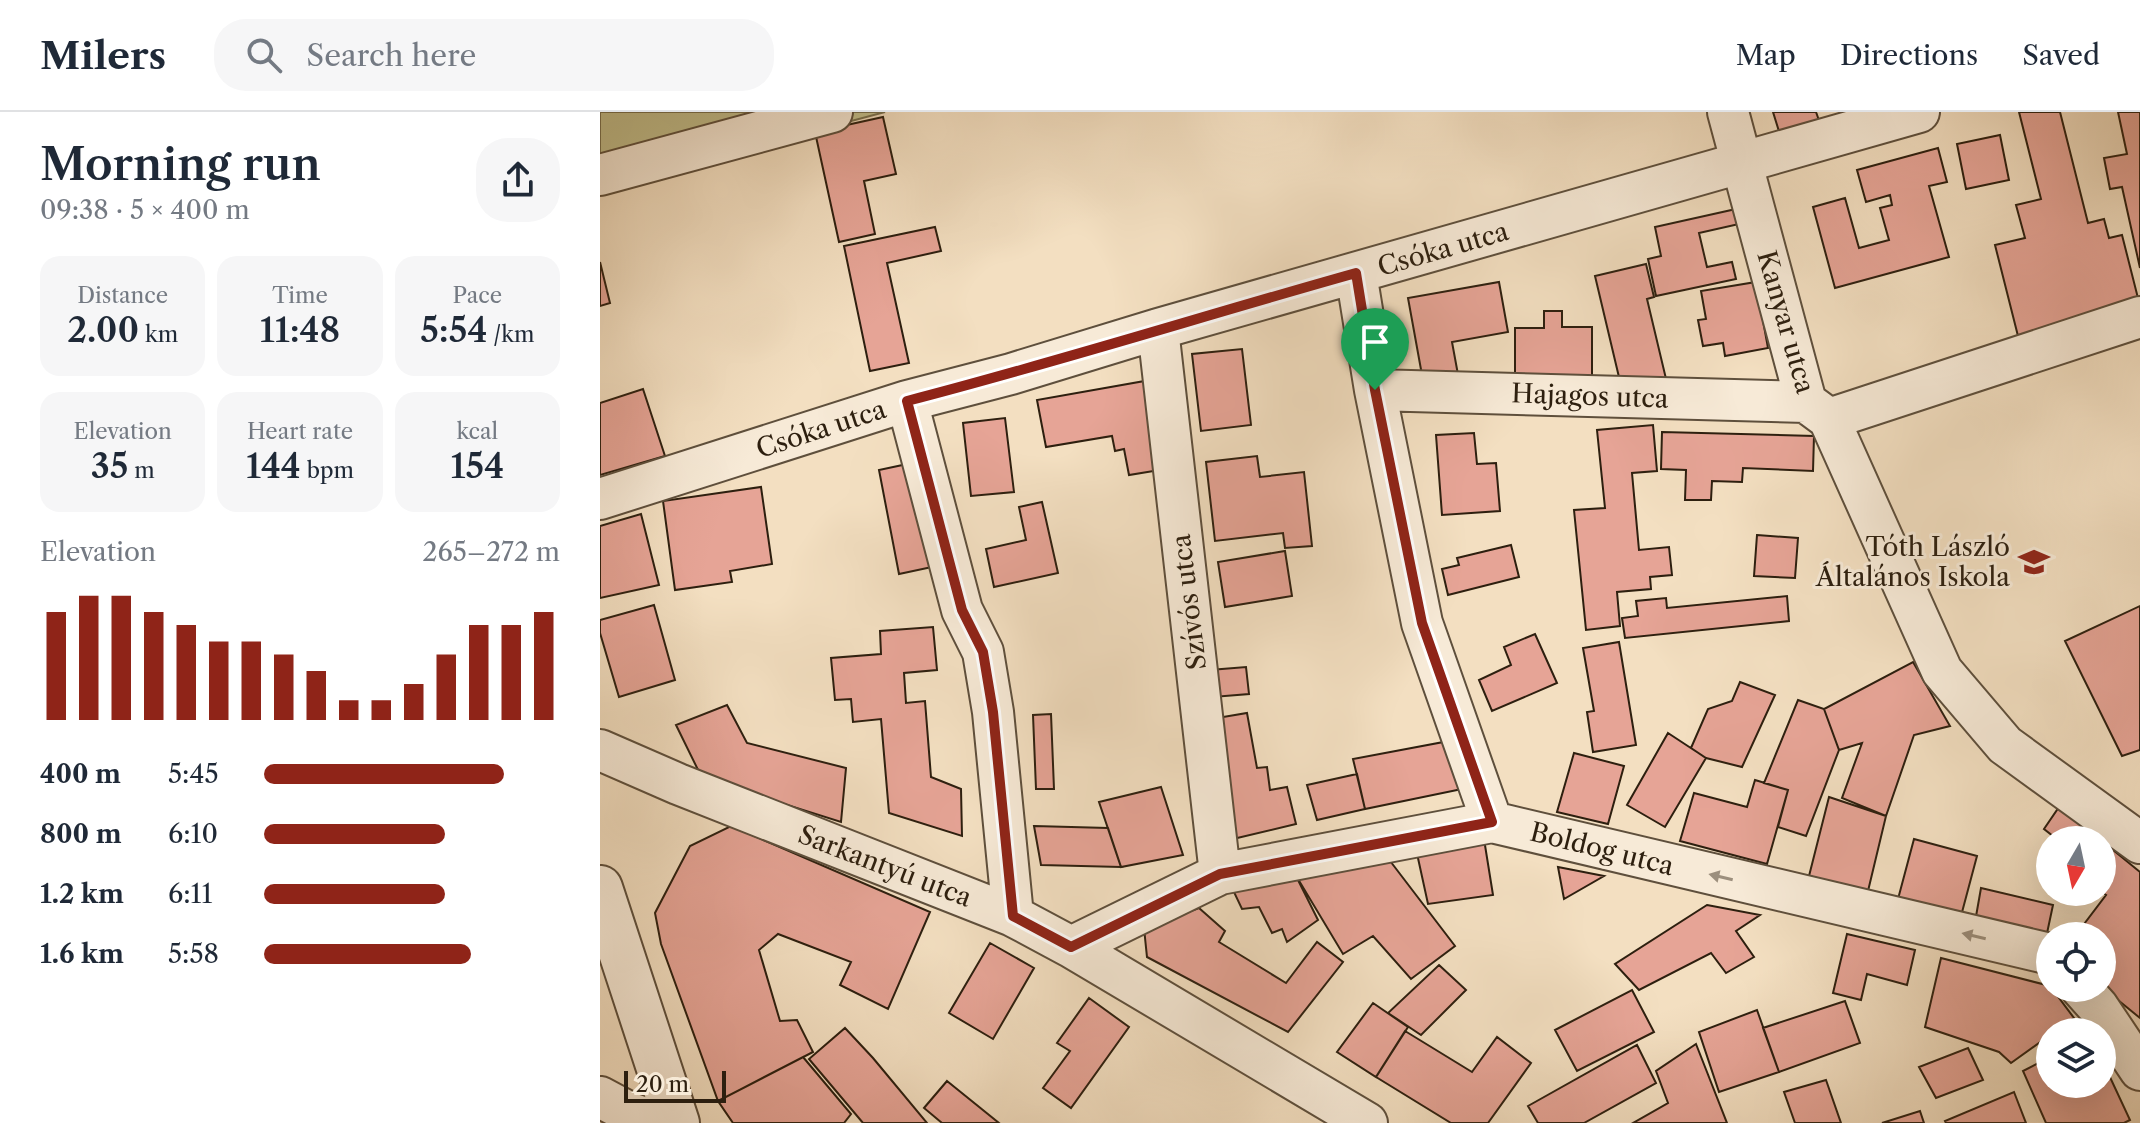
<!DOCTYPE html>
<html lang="en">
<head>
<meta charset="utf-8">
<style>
  :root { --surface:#fff; --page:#f6f6f7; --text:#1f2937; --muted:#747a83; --line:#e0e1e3; --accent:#8f2418 }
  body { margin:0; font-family:"Libre Caslon Text",serif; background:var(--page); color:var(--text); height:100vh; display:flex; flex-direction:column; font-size:30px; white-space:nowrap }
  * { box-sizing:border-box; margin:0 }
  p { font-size:26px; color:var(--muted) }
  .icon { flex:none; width:44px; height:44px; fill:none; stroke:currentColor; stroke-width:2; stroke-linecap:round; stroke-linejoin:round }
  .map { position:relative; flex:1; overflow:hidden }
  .details { display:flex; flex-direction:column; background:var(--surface); width:600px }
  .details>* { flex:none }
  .needle { width:52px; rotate:189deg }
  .fabs { position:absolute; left:1436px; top:714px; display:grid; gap:16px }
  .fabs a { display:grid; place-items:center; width:80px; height:80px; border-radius:50%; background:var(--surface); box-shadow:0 8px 32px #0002; font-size:40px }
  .scale { position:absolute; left:24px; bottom:20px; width:102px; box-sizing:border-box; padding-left:8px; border:4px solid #2d1f0f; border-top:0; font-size:22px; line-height:28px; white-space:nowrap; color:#2d1f0f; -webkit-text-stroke:6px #f7ead7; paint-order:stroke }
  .pin { position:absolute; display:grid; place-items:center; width:68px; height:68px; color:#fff; margin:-82px -34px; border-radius:50% 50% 50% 0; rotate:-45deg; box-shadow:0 0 8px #0007 }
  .pin .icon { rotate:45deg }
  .round { display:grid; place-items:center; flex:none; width:84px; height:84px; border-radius:32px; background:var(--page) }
  .summary { display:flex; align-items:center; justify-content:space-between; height:136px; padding:0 40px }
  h1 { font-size:44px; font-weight:600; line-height:60px }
  .stats { display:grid; grid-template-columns:repeat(3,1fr); gap:12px; height:136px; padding:8px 40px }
  .stats div { display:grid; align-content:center; border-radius:20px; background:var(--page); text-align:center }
  .stats b { font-size:34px; font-weight:600 }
  .stats small { font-size:22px; font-weight:400 }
  .stats p { font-size:22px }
  .chart { height:224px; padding:16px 40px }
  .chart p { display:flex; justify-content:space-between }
  .chart svg { width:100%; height:144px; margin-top:8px; stroke:var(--accent); stroke-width:6 }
  ul { padding:0 40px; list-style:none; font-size:26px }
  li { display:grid; grid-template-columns:128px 96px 1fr; align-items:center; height:60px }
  li i { height:20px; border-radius:10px; background:var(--accent) }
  header { display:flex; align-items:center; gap:48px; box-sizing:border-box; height:112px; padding:0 40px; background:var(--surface); border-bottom:2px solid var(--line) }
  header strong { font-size:38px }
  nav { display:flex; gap:44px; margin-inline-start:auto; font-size:28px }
  .search { width:560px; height:72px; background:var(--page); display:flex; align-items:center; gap:20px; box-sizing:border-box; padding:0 28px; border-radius:32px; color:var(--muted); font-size:30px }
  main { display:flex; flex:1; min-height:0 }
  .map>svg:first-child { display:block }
  .green { fill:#c2c08e; stroke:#78704e; stroke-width:2 }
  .building { fill:#e6a496; stroke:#2d1f0f; stroke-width:2 }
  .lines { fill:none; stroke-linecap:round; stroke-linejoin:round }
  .minor-casing { stroke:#5e4f3c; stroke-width:44 }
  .tertiary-casing { stroke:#5e4f3c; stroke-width:48 }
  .minor { stroke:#f7ead7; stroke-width:40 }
  .tertiary { stroke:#f7ead7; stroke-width:44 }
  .oneway { fill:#9c8f7d }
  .route-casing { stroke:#fff; stroke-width:16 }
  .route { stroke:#8f2418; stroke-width:10 }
  .labels { text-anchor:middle; stroke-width:6; stroke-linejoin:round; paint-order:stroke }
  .street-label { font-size:26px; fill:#2d1f0f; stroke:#f7ead7 }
  .poi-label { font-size:26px; fill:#2d1f0f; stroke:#f7ead7; text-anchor:end }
</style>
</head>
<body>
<header>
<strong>Milers</strong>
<div class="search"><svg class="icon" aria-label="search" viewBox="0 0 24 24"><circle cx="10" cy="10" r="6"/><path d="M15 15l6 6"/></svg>Search here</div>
<nav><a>Map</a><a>Directions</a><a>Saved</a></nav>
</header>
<main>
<section class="details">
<div class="summary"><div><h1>Morning run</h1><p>09:38 · 5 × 400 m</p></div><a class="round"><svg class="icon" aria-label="share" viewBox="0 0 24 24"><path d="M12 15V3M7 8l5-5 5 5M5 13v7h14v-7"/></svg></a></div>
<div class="stats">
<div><p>Distance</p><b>2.00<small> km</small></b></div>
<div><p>Time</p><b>11:48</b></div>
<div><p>Pace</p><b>5:54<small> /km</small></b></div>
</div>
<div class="stats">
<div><p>Elevation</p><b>35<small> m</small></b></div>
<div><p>Heart rate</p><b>144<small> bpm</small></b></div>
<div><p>kcal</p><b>154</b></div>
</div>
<div class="chart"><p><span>Elevation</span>265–272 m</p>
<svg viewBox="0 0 160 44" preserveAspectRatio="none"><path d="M5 44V11M15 44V6M25 44V6M35 44V11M45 44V15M55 44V20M65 44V20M75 44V24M85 44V29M95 44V38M105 44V38M115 44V33M125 44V24M135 44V15M145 44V15M155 44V11"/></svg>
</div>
<ul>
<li><b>400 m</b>5:45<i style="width:81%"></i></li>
<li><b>800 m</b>6:10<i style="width:61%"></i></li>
<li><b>1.2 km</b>6:11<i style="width:61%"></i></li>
<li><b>1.6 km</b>5:58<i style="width:70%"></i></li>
</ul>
</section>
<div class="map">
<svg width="1540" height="1011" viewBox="0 0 1540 1011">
  <rect width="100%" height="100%" fill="#f3dfc1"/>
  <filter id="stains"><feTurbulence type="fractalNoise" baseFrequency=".0025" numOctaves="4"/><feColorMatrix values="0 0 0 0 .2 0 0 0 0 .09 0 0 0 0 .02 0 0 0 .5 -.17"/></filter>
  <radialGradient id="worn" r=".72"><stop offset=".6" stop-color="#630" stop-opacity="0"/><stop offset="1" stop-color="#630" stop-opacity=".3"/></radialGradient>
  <path class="green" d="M0 0H285L0 76Z"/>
  <path class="building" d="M1173 0H1216L1222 17 1182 29Z
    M1419 0H1460L1488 111 1504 107 1509 126 1522 123 1540 194 1418 224 1395 133 1425 126 1416 93 1441 87Z
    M1518 0H1540V156L1522 75 1510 77 1504 46 1527 42Z
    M283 5 296 62 264 69 275 122 239 130 215 20Z
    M1400 23 1409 68 1366 77 1357 32Z
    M1338 36 1347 70 1329 74 1349 145 1235 176 1213 95 1245 86 1259 136 1289 128 1280 96 1292 93 1290 83 1266 90 1257 58Z
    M1136 97 1139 112 1099 121 1107 155 1132 150 1136 167 1056 184 1048 147 1061 144 1055 115Z
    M335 115 341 139 287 151 309 251 270 259 244 134Z
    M0 150 10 191 0 194Z
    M1046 152 1054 185 1047 187 1067 271 1023 282 995 164Z
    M899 170 908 220 852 230 859 268 824 274 808 186Z
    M1156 170 1168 236 1125 244 1123 231 1103 234 1098 208 1106 207 1101 179Z
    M944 199H962V215H992V274H915V216H944Z
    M642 237 651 313 601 319 592 242Z
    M556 267 572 356 529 363 524 337 515 339 512 324 446 335 437 288Z
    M43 277 65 344 0 363V291Z
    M405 306 414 380 371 384 363 311Z
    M1053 313 1057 359 1032 361 1039 438 1069 435 1072 463 1050 465 1051 477 1017 480 1020 514 986 518 974 398 1005 396 997 318Z
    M1062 320 1214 324 1213 359 1143 356 1142 370 1112 369 1111 388H1085L1086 358 1061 357Z
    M874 321 877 352 896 351 900 399 842 403 836 323Z
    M657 344 660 365 704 360 712 434 685 436 683 421 615 429 606 350Z
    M312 351 332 455 299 462 279 358Z
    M161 375 172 452 130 459 132 470 75 478 63 389Z
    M442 390 458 461 394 475 386 437 426 428 419 395Z
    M41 402 59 473 0 486V414Z
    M1157 423 1198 426 1195 466 1154 464Z
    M911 433 919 465 848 483 842 457 859 453 857 446Z
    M685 439 692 484 625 495 618 450Z
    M1187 484 1189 509 1025 526 1022 506 1038 504 1036 489 1066 486 1067 496Z
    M54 493 75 568 19 585 0 521V508Z
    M1540 494V638L1522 644 1465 529Z
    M333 515 337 558 304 561 306 591 325 589 331 665 361 677 362 724 289 701 281 607 253 610 251 587 235 588 231 546 281 542 280 519Z
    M935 522 957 571 892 599 879 568 911 553 904 535Z
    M1019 530 1036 633 993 640 987 600 994 599 983 536Z
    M1313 550 1350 614 1314 623 1286 704 1242 686 1262 631 1239 638 1224 597Z
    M646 555 649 582 613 585 610 558Z
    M1140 570 1175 583 1142 655 1106 646 1091 636 1108 597 1132 589Z
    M1198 588 1224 597 1239 638 1206 724 1178 715 1188 678 1164 671Z
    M127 593 147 631 246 656 241 710 102 666 76 613Z
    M647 601 657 656 667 655 670 678 687 675 696 712 633 727 617 606Z
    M451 602 454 677H436L433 603Z
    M1068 621 1106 646 1065 715 1027 693Z
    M849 629 862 677 765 697 753 647Z
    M974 641 1024 654 1008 712 957 700Z
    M757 662 765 697 717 708 707 673Z
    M1155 668 1188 678 1167 752 1080 729 1094 681 1147 695Z
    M561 675 583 743 521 755 499 690Z
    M1229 685 1286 704 1268 779 1209 764Z
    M1459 695 1501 728H1458L1444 717Z
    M131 714 330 800 288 897 240 873 251 850 178 822 159 838 180 909 197 908 213 940 118 989 61 832 55 801 90 734Z
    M434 714 508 716 521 755 441 753Z
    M884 727 893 783 828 792 816 737Z
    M1314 727 1377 744 1361 804 1298 787Z
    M1502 729 1540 760V906L1502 875V824H1475L1506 783 1501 780Z
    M784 741 855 834 811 867 773 824 743 842 695 762Z
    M958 755 1004 764 964 787Z
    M695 762 718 808 687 830 682 817 672 821 659 795 642 797 633 778Z
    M1381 776 1453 793 1446 826 1375 810Z
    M1107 793 1160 803 1136 819 1154 845 1126 861 1111 841 1039 878 1015 852Z
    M599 796 625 819 619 830 686 871 717 830 743 850 688 920 547 845 544 816Z
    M1247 822 1315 838 1307 873 1267 862 1261 888 1233 881Z
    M390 831 434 856 393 927 349 901Z
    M1341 846 1450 874 1474 906 1454 920H1450V923L1411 951 1399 940 1325 915Z
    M839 853 866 878 821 923 788 901Z
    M1032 878 1054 920 977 959 955 918Z
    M489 886 529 915 471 996 443 976 470 939 457 931Z
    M1245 889 1260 931 1179 960 1163 916Z
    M773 891 808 915 776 965 737 940Z
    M1157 898 1179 960 1119 980 1099 920Z
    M245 916 273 946 327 1011H263L209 947Z
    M805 919 872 960 897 925 931 951 888 1011H851L776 965Z
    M1096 932 1127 1011H1033L1068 991 1056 959Z
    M1037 933 1056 971 984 1011H938L928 994Z
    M1368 936 1383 968 1336 986 1319 955Z
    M203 945 251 1002 244 1011H133L118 989Z
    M1450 945V972H1502V948L1530 1008 1524 1011H1446L1423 959Z
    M1226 968 1241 1011H1195L1184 980Z
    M347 969 399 1011H342L324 996Z
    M1414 980 1426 1011H1346L1345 1009Z
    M1320 999 1324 1011H1282Z"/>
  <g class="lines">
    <defs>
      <path id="minor" d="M1128 0 1206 290 1229 307 1342 559 1405 633 1540 731
        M0 63 232 0
        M756 161 775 278 822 511 892 710
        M558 217 620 762
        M775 278 1206 290
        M307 289 362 498 383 540 393 600 413 804
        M1229 307 1540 205
        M0 387 307 289 411 262 558 217 1319 0
        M0 638 78 672 413 804 471 835 767 1011
        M471 835 620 762 892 710 1450 842
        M1481 876 1498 895 1540 958
        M0 985 28 1000 59 1011"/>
      <path id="tertiary" d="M0 776 77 1011"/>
    </defs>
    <use href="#minor" class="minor-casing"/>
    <use href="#tertiary" class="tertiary-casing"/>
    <use href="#minor" class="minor"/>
    <use href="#tertiary" class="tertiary"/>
  </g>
  <defs><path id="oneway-solid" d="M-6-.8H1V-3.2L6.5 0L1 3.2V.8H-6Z" transform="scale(2)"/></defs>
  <g class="oneway">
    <use href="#oneway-solid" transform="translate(1121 765) rotate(-167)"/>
    <use href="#oneway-solid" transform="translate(1374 824) rotate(-167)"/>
  </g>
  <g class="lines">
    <defs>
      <path id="route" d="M756 161 775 278 822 511 892 710 620 762 471 835 413 804 393 600 383 540 362 498 307 289C458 250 606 203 756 161Z"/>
    </defs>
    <use href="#route" class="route-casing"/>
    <use href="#route" class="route"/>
  </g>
  <defs>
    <symbol id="school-bare" viewBox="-9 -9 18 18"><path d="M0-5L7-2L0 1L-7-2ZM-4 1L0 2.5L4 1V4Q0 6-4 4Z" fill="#8f2418" stroke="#f7ead7" stroke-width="2.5" paint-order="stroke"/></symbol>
  </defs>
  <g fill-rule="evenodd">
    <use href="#school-bare" x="1412" y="428" width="44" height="44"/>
  </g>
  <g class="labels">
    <g class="street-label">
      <text transform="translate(843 137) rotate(-16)" y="9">Csóka utca</text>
      <text transform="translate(1186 210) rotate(74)" y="9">Kanyar utca</text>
      <text transform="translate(990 284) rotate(2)" y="9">Hajagos utca</text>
      <text transform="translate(221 317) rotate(-18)" y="9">Csóka utca</text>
      <text transform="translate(589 490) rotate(-97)" y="9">Szívós utca</text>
      <text transform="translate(1002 737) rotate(14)" y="9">Boldog utca</text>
      <text transform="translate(285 754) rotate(21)" y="9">Sarkantyú utca</text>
    </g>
    <g class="poi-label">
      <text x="1410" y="444">Tóth László<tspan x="1410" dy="30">Általános Iskola</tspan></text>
    </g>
  </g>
  <rect width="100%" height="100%" filter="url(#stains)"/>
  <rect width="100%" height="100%" fill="url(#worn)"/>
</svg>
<div class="fabs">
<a><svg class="needle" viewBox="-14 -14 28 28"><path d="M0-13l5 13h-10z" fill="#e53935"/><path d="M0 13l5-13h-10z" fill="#747a83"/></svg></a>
<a><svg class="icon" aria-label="locate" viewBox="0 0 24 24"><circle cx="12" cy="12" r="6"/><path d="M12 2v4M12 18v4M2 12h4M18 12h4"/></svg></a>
<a><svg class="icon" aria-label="layers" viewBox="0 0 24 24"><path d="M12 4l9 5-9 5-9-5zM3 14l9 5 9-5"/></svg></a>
</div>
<div class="scale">20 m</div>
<div class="pin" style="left:775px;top:278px;background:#1e9e55"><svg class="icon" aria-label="arrive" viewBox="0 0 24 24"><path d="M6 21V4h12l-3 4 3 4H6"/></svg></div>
</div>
</main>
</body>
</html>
